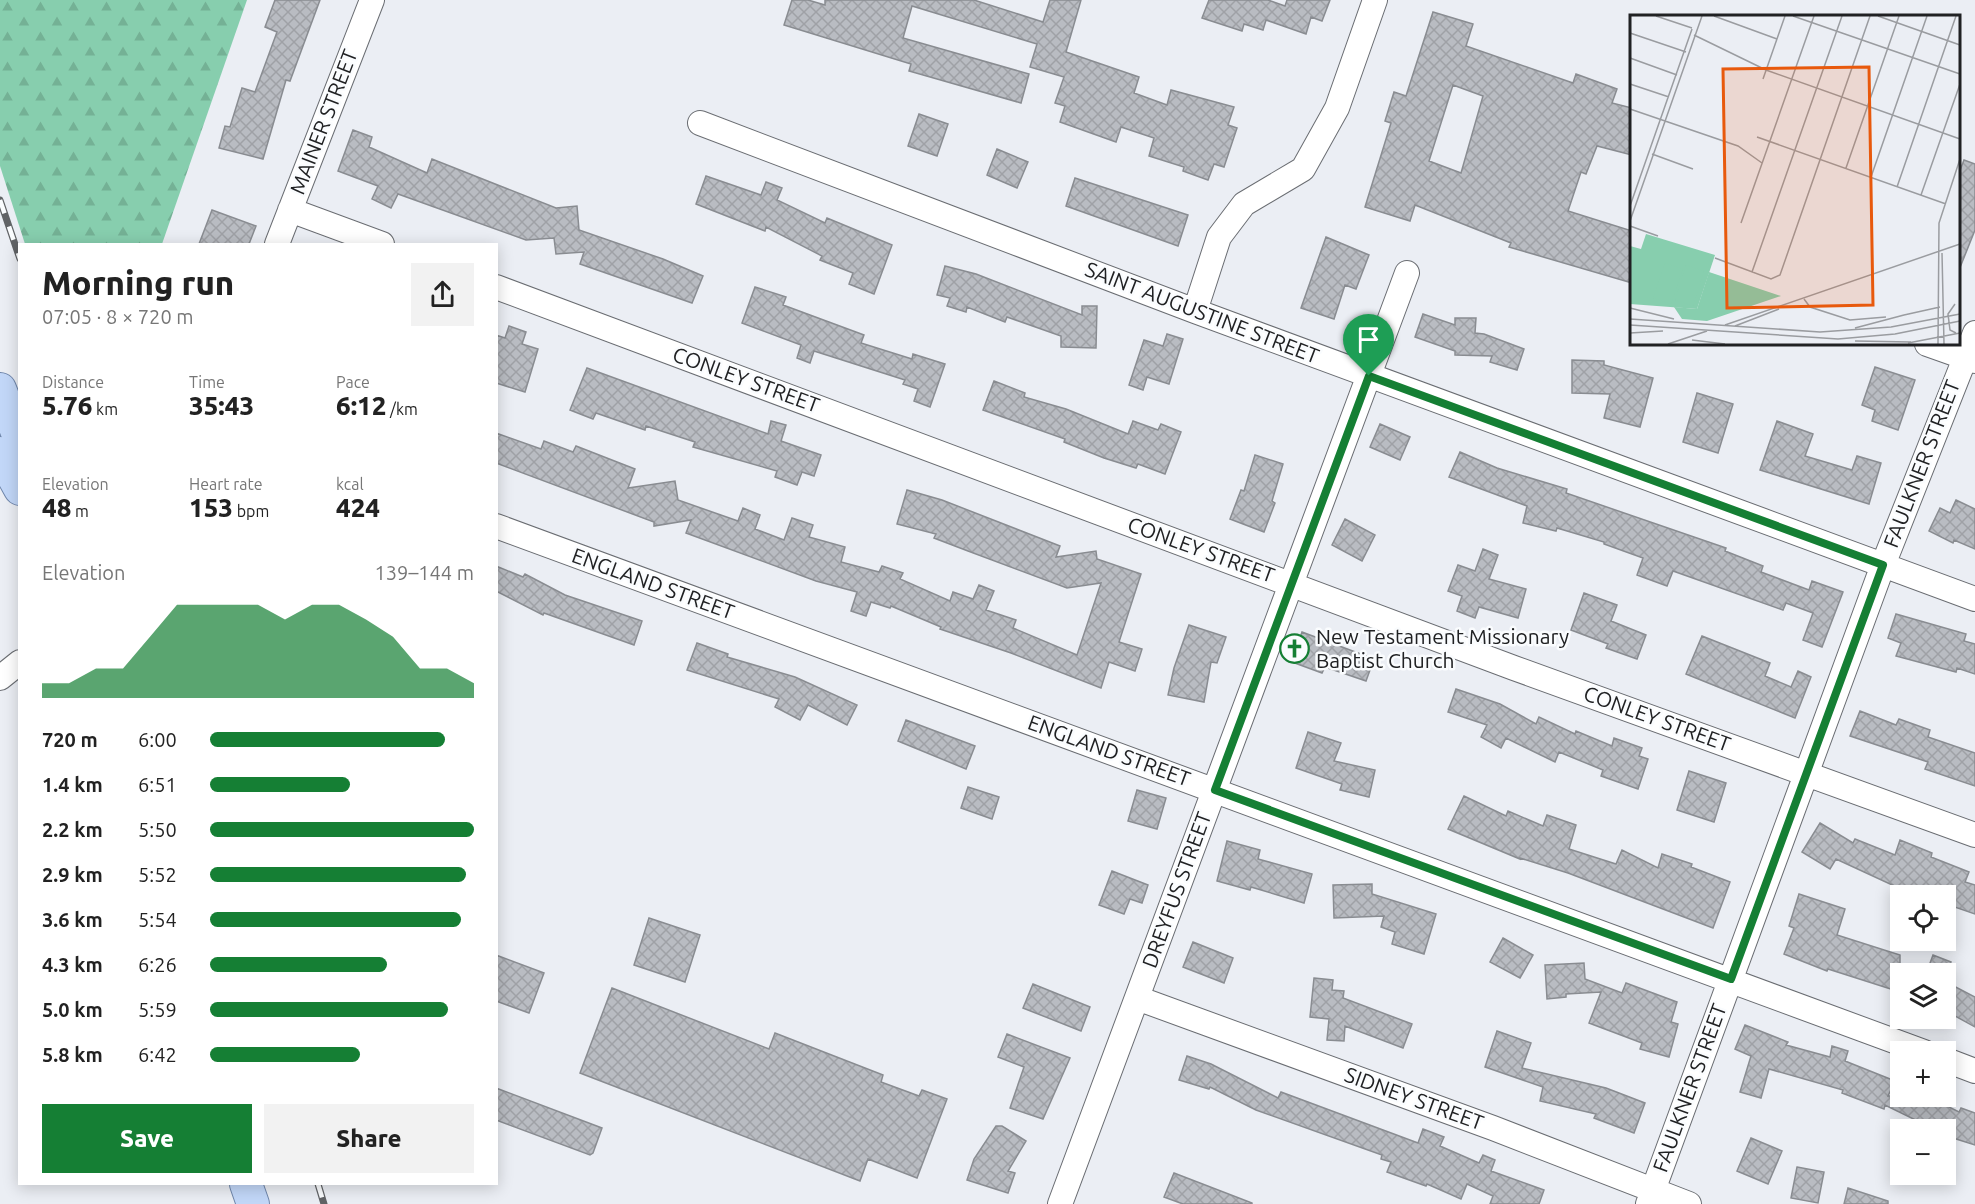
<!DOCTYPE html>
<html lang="en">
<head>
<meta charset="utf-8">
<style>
  :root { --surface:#fff; --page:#f2f2f2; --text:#222; --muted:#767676; --accent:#157f34 }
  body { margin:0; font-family:Ubuntu,sans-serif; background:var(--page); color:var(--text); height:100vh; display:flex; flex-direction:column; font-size:22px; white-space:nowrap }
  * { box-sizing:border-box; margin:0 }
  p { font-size:20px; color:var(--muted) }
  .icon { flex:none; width:33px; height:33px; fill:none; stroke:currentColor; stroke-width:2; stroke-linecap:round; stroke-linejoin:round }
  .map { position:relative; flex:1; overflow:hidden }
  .sheet { position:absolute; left:18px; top:243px; width:480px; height:942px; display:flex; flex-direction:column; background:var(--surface); border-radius:0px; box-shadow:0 3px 15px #0003 }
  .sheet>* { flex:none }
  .controls { position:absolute; left:1890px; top:885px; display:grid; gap:12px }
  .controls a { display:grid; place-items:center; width:66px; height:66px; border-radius:0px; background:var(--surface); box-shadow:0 3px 15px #0003; font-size:30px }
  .pin { position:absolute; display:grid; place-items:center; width:51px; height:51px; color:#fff; margin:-62px -26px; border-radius:50% 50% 50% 0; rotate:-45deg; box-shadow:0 0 6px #0007 }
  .pin .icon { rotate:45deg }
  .round { display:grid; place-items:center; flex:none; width:63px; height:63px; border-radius:0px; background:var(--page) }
  .overview { display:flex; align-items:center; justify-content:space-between; height:102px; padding:0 24px }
  h1 { font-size:33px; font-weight:800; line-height:45px }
  .stats { display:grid; grid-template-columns:repeat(3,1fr); gap:9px; height:102px; padding:6px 24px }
  .stats div { display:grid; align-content:center }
  .stats b { font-size:26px; font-weight:800 }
  .stats small { font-size:16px; font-weight:400 }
  .stats p { font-size:16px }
  .chart { height:168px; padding:12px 24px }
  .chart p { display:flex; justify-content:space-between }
  .chart svg { width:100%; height:108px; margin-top:6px; fill:var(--accent); opacity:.7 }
  .button { display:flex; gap:12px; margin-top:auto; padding:12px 24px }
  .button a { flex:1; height:69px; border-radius:0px; background:var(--accent); color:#fff; font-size:24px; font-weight:800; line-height:69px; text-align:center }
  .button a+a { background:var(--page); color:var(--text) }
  ul { padding:0 24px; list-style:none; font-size:20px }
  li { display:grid; grid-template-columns:96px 72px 1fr; align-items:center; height:45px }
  li i { height:15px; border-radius:8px; background:var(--accent) }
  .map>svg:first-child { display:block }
  .forest { fill:url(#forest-firs) }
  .building { fill:url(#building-cross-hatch); stroke:#898c91; stroke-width:1.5; fill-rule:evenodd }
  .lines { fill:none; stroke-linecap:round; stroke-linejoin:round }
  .minor-casing { stroke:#6a6d72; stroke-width:26 }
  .major-casing { stroke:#6f86ab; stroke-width:34 }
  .minor { stroke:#fff; stroke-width:24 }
  .major { stroke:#c2d7f8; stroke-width:32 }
  .rail-casing { stroke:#616366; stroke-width:7 }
  .rail { stroke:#fafcfe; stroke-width:4.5; stroke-dasharray:14; stroke-linecap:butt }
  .route-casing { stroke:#fff; stroke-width:12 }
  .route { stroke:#157f34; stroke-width:8 }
  .labels { text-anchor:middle; stroke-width:5; stroke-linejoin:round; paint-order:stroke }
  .street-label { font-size:21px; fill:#202123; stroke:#fafcfe }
  .poi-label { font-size:21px; fill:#202123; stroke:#fafcfe; text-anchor:start }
  .inset-road { fill:none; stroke:#9a9ca0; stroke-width:1.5 }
  .view { fill:#e8590c; fill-opacity:0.15; stroke:#e8590c; stroke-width:3 }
  .inset-edge { fill:none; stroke:#202123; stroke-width:3 }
</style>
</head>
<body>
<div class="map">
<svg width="1975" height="1204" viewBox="0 0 1975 1204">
  <defs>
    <pattern id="forest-firs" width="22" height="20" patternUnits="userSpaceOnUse" patternTransform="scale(1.5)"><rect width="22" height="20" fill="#87ceae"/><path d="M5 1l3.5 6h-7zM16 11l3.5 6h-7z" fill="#74b195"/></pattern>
    <pattern id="building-cross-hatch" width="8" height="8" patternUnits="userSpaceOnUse" patternTransform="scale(1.5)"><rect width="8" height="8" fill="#b9bcc2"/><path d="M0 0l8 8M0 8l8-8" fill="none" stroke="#9fa1a6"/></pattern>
  </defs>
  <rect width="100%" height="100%" fill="#ebeef4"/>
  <path class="forest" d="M0 0H247L162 244H25L0 166Z"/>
  <path class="building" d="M275 0H320L290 81 286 80 263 159 219 148 225 126 230 127 242 88 255 92 277 32 265 27Z
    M792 0H808L825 5V0H974L1043 22 1050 0H1081L1066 52 1139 77 1134 93 1167 105 1171 90 1234 107 1228 125 1237 128 1224 167 1214 164 1208 180 1183 171 1184 167 1149 156 1154 138 1121 127 1116 142 1060 122 1065 106 1055 103 1064 77 1030 67 1037 44 912 6 903 38 1029 74 1021 103 909 71 911 64 784 25Z
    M1209 0H1268L1285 6 1287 0H1330L1322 21 1311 17 1306 34 1266 20 1263 30 1244 24 1242 31 1202 18Z
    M1433 12 1473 24 1466 46 1573 83 1576 74 1617 89 1612 103 1632 108V155L1597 146 1586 174 1581 172 1568 211 1632 231V283L1509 247 1511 243 1415 205 1410 221 1365 207 1391 123 1385 121 1394 92 1406 96ZM1453 85 1483 96 1461 173 1429 161Z
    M919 114 948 124 937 156 908 146Z
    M353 130 372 137 369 147 427 173 432 159 556 208 577 206 579 230 663 259 703 276 692 303 580 264 584 252 556 254 554 238 526 240 398 194 391 208 372 199 378 186 338 171Z
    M997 149 1028 162 1017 188 987 175Z
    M1964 160 1975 164V230L1959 270V173Z
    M706 176 761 195 766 182 782 188 777 200 825 223 827 218 892 245 874 294 849 284 853 273 820 260 822 256 766 227 765 231 696 204Z
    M1075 178 1188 215 1178 246 1066 206Z
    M212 210 256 226 249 244H199Z
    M1326 237 1369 255 1356 289 1345 285 1334 319 1301 308Z
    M945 266 976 274 1082 315V306H1097L1096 348 1061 347V336L1007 317 1005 322 967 307 966 312 947 306 950 298 937 295Z
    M755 287 786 297 783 305 864 335 861 343 912 359 913 354 945 364 930 407 914 401 918 389 903 384 905 380 814 351 810 363 797 358 801 345 742 323Z
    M1423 314 1455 325V318H1476L1475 333 1484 334 1524 349 1517 370 1490 362 1492 356 1455 355V351L1415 337Z
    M509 326 526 332 522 344 538 349 525 392 496 383V335L505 338Z
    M1167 334 1183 339 1169 384 1147 377 1143 390 1129 385 1144 340 1163 346Z
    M1572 360 1604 361V365L1653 378 1640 427 1604 418 1610 394 1572 393Z
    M1875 367 1915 380 1898 430 1872 421 1875 410 1862 405Z
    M587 368 768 434 771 421 786 425 781 441 821 455 814 476 802 472 797 485 775 477 777 471 693 447 695 442 646 426 645 430 596 413 593 419 570 410Z
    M994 381 1025 393 1024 397 1066 409 1128 434 1133 421 1158 430 1161 424 1181 432 1165 474 1138 464 1136 468 1104 458 1064 442 1065 439 983 410Z
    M1697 393 1733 404 1718 453 1683 442Z
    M1777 421 1813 434 1805 456 1852 470 1857 456 1881 463 1869 504 1760 470Z
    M1380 424 1410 437 1400 460 1370 447Z
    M496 433 541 449 544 441 573 452 576 446 635 469 628 488 675 481 678 500 738 521 743 508 760 515 755 529 784 540 792 518 813 525 809 537 845 547 841 562 879 572 882 566 903 573 900 579 950 601 953 592 973 599 979 585 994 591 986 610 1016 620 1013 628 1077 655 1101 583 1067 588 968 551 934 538 936 534 897 524 907 490 942 500 1060 546 1056 557 1096 551 1097 559 1141 574 1119 642 1142 649 1135 671 1109 662 1101 688 1011 653 940 629 941 627 891 606 890 608 871 602 866 616 851 611 857 592 816 581 686 533 691 520 654 526V522L496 463Z
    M1460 452 1497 468 1567 489 1566 493 1726 548 1725 551 1763 566 1761 572 1809 590 1812 581 1843 592 1822 647 1803 640 1813 613 1786 603 1783 610 1673 571 1667 586 1637 575 1643 558 1604 544V542L1557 528 1556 531 1523 523 1527 506 1449 477Z
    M1255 455 1283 464 1272 501 1275 503 1264 532 1230 519 1241 490 1244 491Z
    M1956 500 1975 509V549L1954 540 1953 543 1929 531 1940 508 1950 513Z
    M1345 519 1375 535 1362 561 1332 545Z
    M1483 549 1498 555 1489 579 1526 589 1518 618 1479 607 1475 618 1457 611 1462 596 1448 591 1458 565 1475 571Z
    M496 566 523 577 525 574 565 595 642 621 634 645 544 613 543 615 496 591Z
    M1584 593 1617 605 1611 621 1646 635 1637 659 1606 648 1608 644 1571 630Z
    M1896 614 1966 634 1964 641 1975 644V674L1957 668 1956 672 1896 656 1901 643 1888 638Z
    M1189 625 1226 637 1217 663 1211 662 1204 702 1168 695 1174 668Z
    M1302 632 1374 659 1366 681 1325 667 1322 673 1292 662Z
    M1702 636 1770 663 1765 676 1791 687 1798 671 1811 677 1795 718 1686 674Z
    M697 643 728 654 727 657 795 677 857 705 847 725 808 705 800 720 775 707 779 699 687 670Z
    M1456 689 1500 704 1536 724 1539 717 1575 734 1576 731 1612 746 1614 738 1642 748 1639 756 1648 759 1638 789 1601 776 1603 770 1559 752 1555 762 1506 738 1501 748 1481 737 1487 725 1448 712Z
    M1860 711 1896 725 1899 719 1930 730 1928 737 1975 753V786L1925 769 1928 762 1850 736Z
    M906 720 975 746 966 769 898 741Z
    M1308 732 1341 743 1334 761 1375 770 1369 797 1340 790 1342 784 1296 768Z
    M1689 771 1726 783 1714 822 1677 810Z
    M968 787 999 797 992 819 961 808Z
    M1137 790 1166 798 1157 829 1128 821Z
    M1464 796 1506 816 1508 811 1543 826 1547 815 1576 825 1569 849 1616 864 1622 850 1658 868 1662 854 1692 864 1691 867 1730 882 1713 928 1568 873 1520 858V859L1448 829Z
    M1820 823 1853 843 1855 839 1895 855 1900 840 1932 853 1931 857 1969 872 1965 882 1975 885V914L1946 904V896H1916L1836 859 1830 869 1802 852Z
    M1227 841 1260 850 1258 859 1312 874 1304 903 1251 887 1250 890 1217 881Z
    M1112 871 1148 885 1142 903 1130 899 1124 914 1099 905Z
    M1372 884V894L1436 914 1424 954 1392 944 1395 932 1381 927 1384 916 1334 918 1333 885Z
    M1799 894 1845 909 1837 935 1900 955V992L1828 969 1827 971 1784 954 1794 928 1789 926Z
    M649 918 700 935 685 982 634 965Z
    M1503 938 1533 955 1520 978 1490 962Z
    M1193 942 1233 958 1224 983 1183 967Z
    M496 955 544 973 529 1013 496 1001Z
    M1933 955 1951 962 1946 974H1926Z
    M1584 963 1585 979 1622 993 1626 983 1677 1002 1671 1022 1678 1024 1669 1057 1640 1049 1642 1043 1589 1023 1601 992 1566 994V997L1547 999 1545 965Z
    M1314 978 1333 980 1332 990 1344 991 1343 998 1412 1024 1403 1048 1345 1026 1344 1041 1327 1040 1329 1019 1310 1017Z
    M1946 982 1975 997V1027L1946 1011Z
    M1033 984 1090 1007 1081 1031 1023 1008Z
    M612 988 769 1049 775 1033 883 1075 881 1082 919 1096 922 1090 947 1099 917 1178 868 1159 860 1181 580 1073Z
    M1745 1025 1788 1042 1786 1045 1830 1057 1832 1046 1848 1051 1845 1061 1895 1081 1888 1096H1927L1959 1112 1961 1108 1975 1113V1145L1953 1138 1946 1134V1130H1936L1885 1105 1884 1109 1842 1093 1843 1090 1769 1069 1761 1098 1740 1092 1751 1056 1735 1049Z
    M1497 1031 1531 1043 1522 1068 1606 1088 1645 1103 1634 1133 1594 1118 1596 1114 1540 1101 1543 1087 1485 1067Z
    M1007 1034 1070 1058 1043 1119 1010 1108 1024 1067 998 1057Z
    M1187 1056 1211 1064 1278 1098 1281 1092 1418 1143 1423 1129 1444 1137 1440 1146 1479 1163 1483 1155 1495 1160 1491 1171 1544 1190 1539 1204H1490L1493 1196 1467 1184 1461 1199 1427 1184 1426 1186 1387 1172 1391 1162 1381 1159 1382 1155 1256 1110 1210 1087 1209 1089 1179 1080Z
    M496 1088 602 1128 593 1153 590 1155 496 1120Z
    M996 1126H1002L1026 1141 1008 1171 1015 1173 1008 1193 967 1180 974 1159Z
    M1751 1138 1782 1151 1768 1184 1737 1171Z
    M1797 1167 1824 1172 1818 1203 1791 1198Z
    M1174 1173 1252 1203V1204H1183L1164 1197Z
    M1848 1188 1888 1201V1204H1844Z"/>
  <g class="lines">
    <defs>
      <path id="minor" d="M700 123 1195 311 1975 599
        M290 210 382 244
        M277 244 372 0
        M496 287 1514 668 1975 835
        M1195 311 1219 237 1244 204 1303 169 1337 108 1375 0
        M1927 344 1975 361
        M496 526 1924 1052
        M0 678 20 662
        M1137 998 1493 1128 1689 1204
        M1946 1060 1975 1071
        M1060 1204 1407 273
        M1648 1204 1883 565 1975 333"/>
      <path id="major" d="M0 389 20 440
        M0 453 20 489
        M246 1184 253 1204"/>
    </defs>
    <use href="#minor" class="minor-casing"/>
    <use href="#major" class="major-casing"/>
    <use href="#minor" class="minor"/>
    <use href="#major" class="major"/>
    <defs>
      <path id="rail" d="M0 200 20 259
        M318 1184 324 1204"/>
    </defs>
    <use href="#rail" class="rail-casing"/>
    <use href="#rail" class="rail"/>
  </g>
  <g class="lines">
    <defs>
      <path id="route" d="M1369 376 1883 565 1731 979 1215 790Z"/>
    </defs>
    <use href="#route" class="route-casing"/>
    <use href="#route" class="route"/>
  </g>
  <defs>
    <symbol id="church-ring" viewBox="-11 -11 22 22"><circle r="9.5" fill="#fafcfe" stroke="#157f34" stroke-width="1.5"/><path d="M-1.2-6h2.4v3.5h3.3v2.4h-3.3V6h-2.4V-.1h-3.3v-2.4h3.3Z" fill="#157f34"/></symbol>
  </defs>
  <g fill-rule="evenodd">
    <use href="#church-ring" x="1278" y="632" width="33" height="33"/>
  </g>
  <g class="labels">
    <g class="street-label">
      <text transform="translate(324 122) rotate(-69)" y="7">MAINER STREET</text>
      <text transform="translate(1202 313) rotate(21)" y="7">SAINT AUGUSTINE STREET</text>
      <text transform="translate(746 380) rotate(20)" y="7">CONLEY STREET</text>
      <text transform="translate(1922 464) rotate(-69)" y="7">FAULKNER STREET</text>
      <text transform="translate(1201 550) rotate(20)" y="7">CONLEY STREET</text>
      <text transform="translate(653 584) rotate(20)" y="7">ENGLAND STREET</text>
      <text transform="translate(1657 719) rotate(20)" y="7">CONLEY STREET</text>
      <text transform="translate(1109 751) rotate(20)" y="7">ENGLAND STREET</text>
      <text transform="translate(1177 890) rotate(-70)" y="7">DREYFUS STREET</text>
      <text transform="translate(1690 1088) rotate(-70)" y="7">FAULKNER STREET</text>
      <text transform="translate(1414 1099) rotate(20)" y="7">SIDNEY STREET</text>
    </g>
    <g class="poi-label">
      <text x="1316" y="644">New Testament Missionary<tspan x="1316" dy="24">Baptist Church</tspan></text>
    </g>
  </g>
  <g transform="translate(1630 15)">
    <rect width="330" height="330" fill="#ebeef4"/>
    <path d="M16 219 85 240 67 294 0 289V231L11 234Z" fill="#87ceae"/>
    <path d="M79 257 151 281 77 306 52 304 44 292 67 294Z" fill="#87ceae"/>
    <path d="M35 248 53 254 41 289 23 283ZM56 250 74 256 63 291 45 285Z" fill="#87ceae"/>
    <path class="inset-road" d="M26 1 62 13M84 1 147 24M163 1 330 59M248 1 330 30M0 18 56 37M64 20 136 55 330 124M0 43 47 60M133 64 155 1M0 69 39 82M0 94 108 131 132 148M127 122 316 189M22 139 63 154M216 153 269 1M241 162 297 1M267 172 326 1M291 180 330 69M0 191 62 14M0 206 72 1M111 208 184 1M0 211 28 221M312 238 314 329M85 243 141 264 150 260 240 1M122 257 212 1M174 284 180 292 220 305 256 302M325 289 318 299 320 315 326 318M0 293 44 304M274 300 310 292M0 304 190 317 261 312 330 299M0 310 208 324 265 319 330 306M95 310 330 229M105 311 149 294M225 313 274 300M0 318 33 316M62 325 95 329M225 326 281 327M278 328 330 318M38 329 77 316M308 329 309 208 330 144"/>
    <path class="view" d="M239 52 243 290 97 293 93 54Z"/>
    <rect width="330" height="330" class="inset-edge"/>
  </g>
</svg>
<div class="controls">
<a><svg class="icon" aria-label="locate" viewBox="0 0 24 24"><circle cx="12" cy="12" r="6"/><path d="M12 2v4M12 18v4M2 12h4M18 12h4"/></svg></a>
<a><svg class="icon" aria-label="layers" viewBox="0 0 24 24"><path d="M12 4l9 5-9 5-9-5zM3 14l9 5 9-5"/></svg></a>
<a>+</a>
<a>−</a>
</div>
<div class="pin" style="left:1369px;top:376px;background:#1e9e55"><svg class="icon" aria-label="arrive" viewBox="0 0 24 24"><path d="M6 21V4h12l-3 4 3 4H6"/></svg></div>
<section class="sheet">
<div class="overview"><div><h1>Morning run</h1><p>07:05 · 8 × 720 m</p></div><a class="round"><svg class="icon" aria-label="share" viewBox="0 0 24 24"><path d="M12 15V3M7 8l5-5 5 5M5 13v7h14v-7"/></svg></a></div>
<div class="stats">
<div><p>Distance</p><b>5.76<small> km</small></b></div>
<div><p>Time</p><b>35:43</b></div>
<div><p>Pace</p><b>6:12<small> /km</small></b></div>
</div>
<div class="stats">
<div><p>Elevation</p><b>48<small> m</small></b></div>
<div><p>Heart rate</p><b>153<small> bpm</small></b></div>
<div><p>kcal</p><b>424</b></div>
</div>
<div class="chart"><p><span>Elevation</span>139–144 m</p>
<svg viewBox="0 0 160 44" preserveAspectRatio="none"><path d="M0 44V38L10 38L20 32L30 32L40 19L50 6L60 6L70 6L80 6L90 12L100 6L110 6L120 12L130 19L140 32L150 32L160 38V44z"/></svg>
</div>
<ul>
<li><b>720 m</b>6:00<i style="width:89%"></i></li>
<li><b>1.4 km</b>6:51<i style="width:53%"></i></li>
<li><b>2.2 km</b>5:50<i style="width:100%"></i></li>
<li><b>2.9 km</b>5:52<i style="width:97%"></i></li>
<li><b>3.6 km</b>5:54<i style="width:95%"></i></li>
<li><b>4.3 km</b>6:26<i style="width:67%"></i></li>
<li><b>5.0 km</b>5:59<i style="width:90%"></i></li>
<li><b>5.8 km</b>6:42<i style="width:57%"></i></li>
</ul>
<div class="button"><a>Save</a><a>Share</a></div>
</section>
</div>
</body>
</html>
